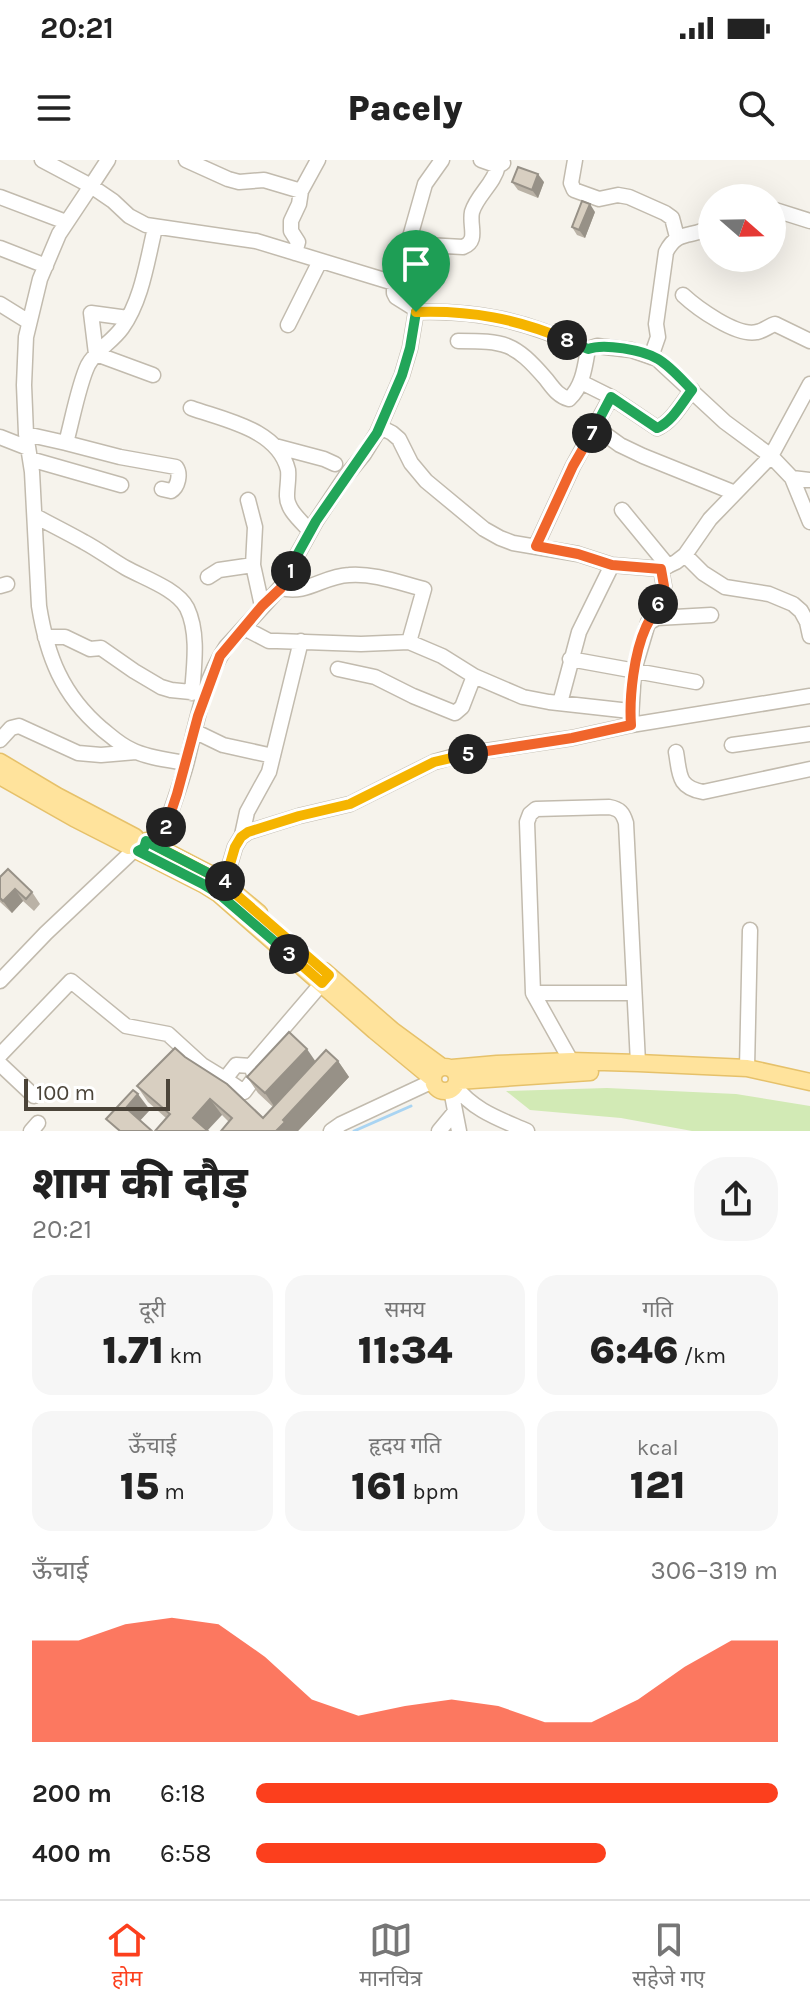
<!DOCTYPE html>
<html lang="hi">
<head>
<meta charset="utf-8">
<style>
  :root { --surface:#fff; --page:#f6f6f6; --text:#222; --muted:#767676; --line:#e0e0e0; --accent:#fc3f1d }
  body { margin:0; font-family:Karla,"Noto Sans Devanagari",sans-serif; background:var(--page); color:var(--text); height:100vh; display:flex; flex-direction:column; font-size:30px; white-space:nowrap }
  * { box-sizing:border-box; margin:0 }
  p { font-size:26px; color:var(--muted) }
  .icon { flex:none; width:44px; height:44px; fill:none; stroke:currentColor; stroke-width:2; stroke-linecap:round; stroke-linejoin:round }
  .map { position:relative; height:971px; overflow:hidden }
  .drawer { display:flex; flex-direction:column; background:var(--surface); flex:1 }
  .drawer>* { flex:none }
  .needle { width:52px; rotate:110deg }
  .tools { position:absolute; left:698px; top:24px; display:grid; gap:16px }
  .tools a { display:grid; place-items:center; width:88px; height:88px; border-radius:50%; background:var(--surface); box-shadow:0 8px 32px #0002; font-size:40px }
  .scale { position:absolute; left:24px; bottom:20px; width:146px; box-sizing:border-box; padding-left:8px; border:4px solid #4b4439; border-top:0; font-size:22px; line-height:28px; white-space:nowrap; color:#4b4439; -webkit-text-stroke:6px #fff; paint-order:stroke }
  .pin { position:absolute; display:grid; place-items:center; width:68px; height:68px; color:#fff; margin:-82px -34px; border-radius:50% 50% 50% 0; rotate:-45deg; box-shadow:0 0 8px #0007 }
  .pin .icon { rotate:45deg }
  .km { position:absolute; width:40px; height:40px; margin:-20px; border-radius:50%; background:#222; color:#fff; font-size:22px; line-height:40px; text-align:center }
  .round { display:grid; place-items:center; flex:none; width:84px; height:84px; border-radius:32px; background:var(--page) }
  .headline { display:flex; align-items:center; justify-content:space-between; height:136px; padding:0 32px }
  h1 { font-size:44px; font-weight:800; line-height:60px }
  .metrics { display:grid; grid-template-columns:repeat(3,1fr); gap:12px; height:136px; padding:8px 32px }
  .metrics div { display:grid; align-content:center; border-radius:20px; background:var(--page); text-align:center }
  .metrics b { font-size:40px; font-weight:800 }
  .metrics small { font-size:22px; font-weight:400 }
  .metrics p { font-size:22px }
  .chart { height:224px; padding:16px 32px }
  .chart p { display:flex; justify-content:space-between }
  .chart svg { width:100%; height:144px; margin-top:8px; fill:var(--accent); opacity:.7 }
  ul { padding:0 32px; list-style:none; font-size:26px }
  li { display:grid; grid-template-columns:128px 96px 1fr; align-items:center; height:60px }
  li i { height:20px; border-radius:10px; background:var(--accent) }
  .status { display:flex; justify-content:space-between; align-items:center; height:56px; padding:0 40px; background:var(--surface); direction:ltr }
  .status svg { height:22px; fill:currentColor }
  header { display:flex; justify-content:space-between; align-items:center; height:104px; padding:0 32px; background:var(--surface); font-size:36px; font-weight:800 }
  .menu { display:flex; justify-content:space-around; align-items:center; height:112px; border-top:2px solid var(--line); background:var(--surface); font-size:22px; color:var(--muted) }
  .menu a { display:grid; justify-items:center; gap:4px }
  .menu .selected { color:var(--accent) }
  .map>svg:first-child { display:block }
  .green { fill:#d2eab5 }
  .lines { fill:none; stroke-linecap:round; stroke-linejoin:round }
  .stream { stroke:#a9d4f2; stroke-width:3 }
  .minor-casing { stroke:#c2bbae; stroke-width:17 }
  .major-casing { stroke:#e6c16a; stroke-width:19 }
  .minor { stroke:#fff; stroke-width:14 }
  .major { stroke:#ffe39c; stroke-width:16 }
  .wall { fill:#bab2a6 }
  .shaded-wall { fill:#979187 }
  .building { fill:#d8cfc1; stroke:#979187; stroke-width:2 }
  .split-1-casing { stroke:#fff; stroke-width:16 }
  .split-2-casing { stroke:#fff; stroke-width:16 }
  .split-3-casing { stroke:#fff; stroke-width:16 }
  .split-4-casing { stroke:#fff; stroke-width:16 }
  .split-5-casing { stroke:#fff; stroke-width:16 }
  .split-6-casing { stroke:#fff; stroke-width:16 }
  .split-7-casing { stroke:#fff; stroke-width:16 }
  .split-8-casing { stroke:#fff; stroke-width:16 }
  .split-9-casing { stroke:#fff; stroke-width:16 }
  .split-1 { stroke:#22a559; stroke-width:10 }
  .split-2 { stroke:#f0652b; stroke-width:10 }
  .split-3 { stroke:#f5b400; stroke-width:10 }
  .split-4 { stroke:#22a559; stroke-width:10 }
  .split-5 { stroke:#f5b400; stroke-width:10 }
  .split-6 { stroke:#f0652b; stroke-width:10 }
  .split-7 { stroke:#f0652b; stroke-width:10 }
  .split-8 { stroke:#22a559; stroke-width:10 }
  .split-9 { stroke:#f5b400; stroke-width:10 }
</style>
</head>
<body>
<div class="status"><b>20:21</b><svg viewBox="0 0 49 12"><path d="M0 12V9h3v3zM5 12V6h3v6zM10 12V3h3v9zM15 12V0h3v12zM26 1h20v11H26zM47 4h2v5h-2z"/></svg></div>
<header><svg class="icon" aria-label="menu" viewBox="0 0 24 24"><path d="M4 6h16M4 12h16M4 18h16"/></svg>Pacely<svg class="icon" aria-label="search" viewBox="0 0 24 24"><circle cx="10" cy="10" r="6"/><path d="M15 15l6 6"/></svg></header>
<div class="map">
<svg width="810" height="971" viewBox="0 0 810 971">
  <rect width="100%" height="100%" fill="#f6f3ec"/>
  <path class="green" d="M607 928 736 934 810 946V971H692L621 958 530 950 506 931Z"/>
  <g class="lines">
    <path class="stream" d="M354 971 411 946"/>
    <defs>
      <path id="minor" d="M42 0 91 26 59 74 40 119 26 177 24 225 26 274 32 312 39 446C47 496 62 535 102 569 112 577 120 585 132 590 148 598 169 600 186 603
        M108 0 91 26 113 41 129 56 146 65 256 81 394 123
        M186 0 228 19 239 22 264 20 301 31
        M481 0 498 6 503 3
        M575 0 571 23 574 30 599 39 618 35 629 37 665 53 672 58 677 77
        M0 37 66 62
        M772 49 810 61
        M408 84 463 87C479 81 469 66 472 52 477 35 494 24 498 6
        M0 88 46 106
        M295 93 298 82 291 71V61L299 44 301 31 318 0
        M683 135C697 148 737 177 757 172 763 171 769 166 775 164L810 181
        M0 144 29 162
        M416 152 412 147 396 137 394 133V123L408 84 425 24 442 0
        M128 158 91 153 96 194 153 215
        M288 165 320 101
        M458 181C505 181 514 182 546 219 553 228 558 236 569 239 583 226 585 206 588 189
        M651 197 658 177 656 164 666 92C678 68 693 79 712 66
        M581 222 611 237 657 268C672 262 682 243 692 230
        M191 248C224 260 278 269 288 310 289 318 287 327 287 335 286 349 301 361 310 371
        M380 267 392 273 399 279 411 303 426 321 484 369 500 378 513 383 578 394 612 405 661 409 676 402 685 395 710 359 771 296 810 224
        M595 267 620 285 643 296 735 333
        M26 274 66 283 120 297 176 307C181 314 178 327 171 331L162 329
        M0 277 28 288
        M66 283C72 261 79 223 88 205 96 190 112 182 122 168 142 140 147 101 155 68
        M275 286 324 299 335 304
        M30 299 121 325
        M792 318 810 320
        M248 340 255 367 253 405 262 446
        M622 350 668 406
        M35 356C52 365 68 373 84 382 99 390 112 400 126 408 144 418 177 429 187 448 199 473 194 506 192 533
        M536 386 573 306 611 237
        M685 395 703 413 725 427 769 434 793 444 801 451 807 462 810 476
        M208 417 219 410 253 405
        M0 426 7 424
        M281 428C307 435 323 416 349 415 374 413 400 423 424 429L409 482
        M652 460 664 426 661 409
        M244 468 269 481H277L361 484 409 482 442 496 474 516 523 537 549 542 630 551
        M45 477H65L90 489 101 488 134 511 161 527 171 530 201 533
        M570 499 696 522
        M338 509 375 517 413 536 455 553 462 547 474 516
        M560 543 579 472 612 405
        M631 559 634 510 648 463 657 458 711 455
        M194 571 223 585 273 596
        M0 580 11 568 19 566 78 593 101 595 136 592
        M732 585 810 574
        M676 592C680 614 677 627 703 632L810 609
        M245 673 242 675 247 652 269 612 301 481
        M158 687C168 660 178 633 186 605 196 566 203 521 226 487L289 418 296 397 316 361 346 316 364 294 377 273 402 215 410 188 416 152C479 150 527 161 583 188L588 189 597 186 631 190 657 199 725 262 771 296 792 318 810 362
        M224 724 235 687 241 677 248 672 299 656 350 644 434 602 459 595 572 578 631 565 810 536
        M0 821 46 773 134 690
        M533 833H634
        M0 895 71 821 126 866 168 874 202 905 225 919
        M571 901 533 833 527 662 530 654 536 649 609 647C620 649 623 653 626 663L638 903
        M0 904 34 936
        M251 906 236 905 225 919 244 932 255 917 251 906 322 823
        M747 908 750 770
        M455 926C474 951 500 959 527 971
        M451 930 459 971
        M31 971 38 963
        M331 971 341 964 433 921
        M439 971 454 953"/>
      <path id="major" d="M0 602 57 636 135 677
        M0 616 74 658 129 686
        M146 681 208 713 224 724 259 753
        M138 691 203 724 219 734 375 871 433 919
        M324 811 393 871 442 907
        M433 919a12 12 0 1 1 24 0a12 12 0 1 1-24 0Z
        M452 908 497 904 571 901 638 903 747 908 810 922
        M458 921 590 912"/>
    </defs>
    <use href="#minor" class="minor-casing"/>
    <use href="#major" class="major-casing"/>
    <use href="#minor" class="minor"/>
    <use href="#major" class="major"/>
  </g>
  <path class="wall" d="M512 22H544L538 38 518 30Z
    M595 52 585 78 577 75 572 67Z
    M0 717 32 732 40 744 34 751 23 741 12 753 0 742Z
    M185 897 263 958 273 947 258 933 247 917 316 902 338 901 349 917 298 971 229 962 222 955 166 958 148 942 137 926Z"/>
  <path class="shaded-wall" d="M538 14 544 22 538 38 532 30Z
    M590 44 595 52 585 78 579 70Z
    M15 729 23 741 12 753 3 741Z
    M307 889 318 905 276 949 265 933Z
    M338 901 349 917 298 971H276L283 960Z
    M138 934 150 950 137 964 126 948Z
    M210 939 222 955 207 971 193 958Z"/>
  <path class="building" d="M518 7 538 14 532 30 512 22Z
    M582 41 590 44 579 70 572 67Z
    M8 709 32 732 26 739 15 729 3 741 0 738V717Z
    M289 872 307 889 265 933 247 917Z
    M175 888 185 897 227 924 263 958 326 890 338 901 283 960 285 962 276 971H221L232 958 210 939 193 958 208 971H155L170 954 137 926Z
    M133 930 138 934 126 948 152 971H120L106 959Z"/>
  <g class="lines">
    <defs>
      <path id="split-1" d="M291 411 296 397 316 361 377 273 402 215 410 188 416 152"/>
      <path id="split-2" d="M166 667 177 634 198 556 220 496 262 446 281 428 291 411"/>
      <path id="split-3" d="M166 667 158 687 208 713 224 724 329 815 322 823 289 794"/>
      <path id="split-4" d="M225 721 224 724 208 713 146 681 144 688 138 691 203 724 219 734 289 794"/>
      <path id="split-5" d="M225 721 235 687 241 677 248 672 299 656 350 644 434 602 468 594"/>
      <path id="split-6" d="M468 594 572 578 631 565C629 537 634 493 646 467 650 459 654 453 658 444"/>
      <path id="split-7" d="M592 273 573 306 536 386 578 394 612 405 661 409 664 426 658 444"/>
      <path id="split-8" d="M567 180 588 189C604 183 643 190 658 199 670 206 682 220 692 230 682 243 672 262 657 268L611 237 592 273"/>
      <path id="split-9" d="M416 152C471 150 517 159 567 180"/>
    </defs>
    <use href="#split-1" class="split-1-casing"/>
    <use href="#split-2" class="split-2-casing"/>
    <use href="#split-3" class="split-3-casing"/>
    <use href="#split-4" class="split-4-casing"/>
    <use href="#split-5" class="split-5-casing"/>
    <use href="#split-6" class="split-6-casing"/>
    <use href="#split-7" class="split-7-casing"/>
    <use href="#split-8" class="split-8-casing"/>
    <use href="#split-9" class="split-9-casing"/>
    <use href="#split-1" class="split-1"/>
    <use href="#split-2" class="split-2"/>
    <use href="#split-3" class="split-3"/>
    <use href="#split-4" class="split-4"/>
    <use href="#split-5" class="split-5"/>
    <use href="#split-6" class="split-6"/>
    <use href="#split-7" class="split-7"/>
    <use href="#split-8" class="split-8"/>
    <use href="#split-9" class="split-9"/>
  </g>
</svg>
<div class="tools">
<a><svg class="needle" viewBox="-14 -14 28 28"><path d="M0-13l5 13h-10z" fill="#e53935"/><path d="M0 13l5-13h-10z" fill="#767676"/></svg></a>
</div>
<div class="scale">100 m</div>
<div class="pin" style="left:416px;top:152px;background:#1e9e55"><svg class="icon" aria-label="arrive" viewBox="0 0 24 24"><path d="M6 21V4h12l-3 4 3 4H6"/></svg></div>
<b class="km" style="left:291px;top:411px">1</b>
<b class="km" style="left:166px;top:667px">2</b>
<b class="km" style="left:289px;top:794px">3</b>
<b class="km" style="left:225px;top:721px">4</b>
<b class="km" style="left:468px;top:594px">5</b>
<b class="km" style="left:658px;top:444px">6</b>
<b class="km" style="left:592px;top:273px">7</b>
<b class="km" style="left:567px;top:180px">8</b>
</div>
<section class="drawer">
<div class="headline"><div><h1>शाम की दौड़</h1><p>20:21</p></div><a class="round"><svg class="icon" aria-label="share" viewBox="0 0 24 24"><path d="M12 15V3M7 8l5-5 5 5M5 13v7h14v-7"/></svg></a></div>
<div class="metrics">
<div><p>दूरी</p><b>1.71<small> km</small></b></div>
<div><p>समय</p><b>11:34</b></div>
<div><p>गति</p><b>6:46<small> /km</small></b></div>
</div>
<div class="metrics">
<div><p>ऊँचाई</p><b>15<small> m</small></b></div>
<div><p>हृदय गति</p><b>161<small> bpm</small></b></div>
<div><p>kcal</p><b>121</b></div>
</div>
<div class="chart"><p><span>ऊँचाई</span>306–319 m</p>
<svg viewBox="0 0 160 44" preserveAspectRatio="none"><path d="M0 44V13L10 13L20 8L30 6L40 8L50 18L60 31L70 36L80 33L90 31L100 33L110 38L120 38L130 31L140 21L150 13L160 13V44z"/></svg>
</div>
<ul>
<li><b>200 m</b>6:18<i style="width:100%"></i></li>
<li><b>400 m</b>6:58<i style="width:67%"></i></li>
</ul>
</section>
<nav class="menu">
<a class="selected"><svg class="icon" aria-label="home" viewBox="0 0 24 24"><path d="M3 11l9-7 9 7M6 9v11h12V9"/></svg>होम</a>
<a><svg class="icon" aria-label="map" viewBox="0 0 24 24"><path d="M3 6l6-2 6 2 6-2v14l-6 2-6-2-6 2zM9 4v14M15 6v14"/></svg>मानचित्र</a>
<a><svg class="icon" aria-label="saved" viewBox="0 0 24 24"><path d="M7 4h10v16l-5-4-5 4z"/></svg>सहेजे गए</a>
</nav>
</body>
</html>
